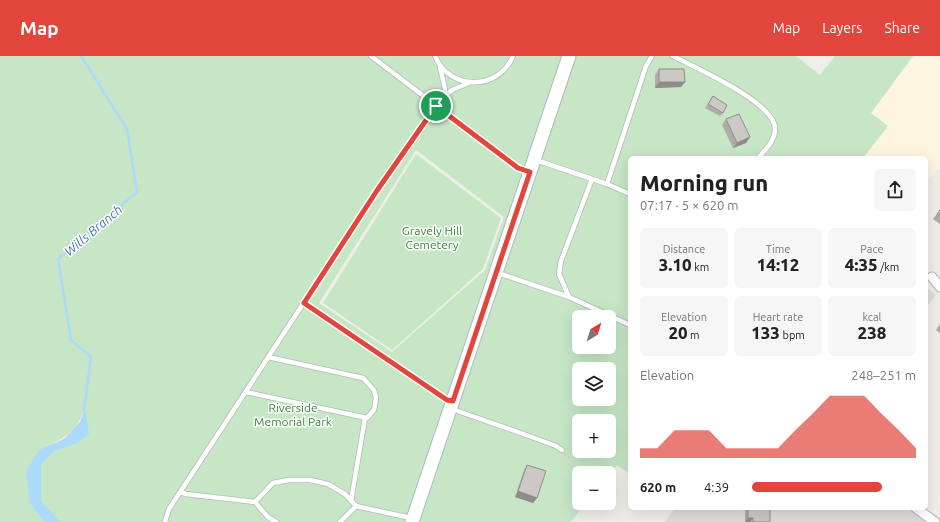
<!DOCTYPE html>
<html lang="en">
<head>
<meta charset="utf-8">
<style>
  :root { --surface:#fff; --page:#f6f6f6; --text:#222; --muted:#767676; --accent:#e2453b }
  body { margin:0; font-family:Ubuntu,sans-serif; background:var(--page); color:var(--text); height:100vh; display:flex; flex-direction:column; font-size:15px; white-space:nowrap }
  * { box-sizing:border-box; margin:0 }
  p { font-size:13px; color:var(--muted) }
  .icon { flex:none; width:22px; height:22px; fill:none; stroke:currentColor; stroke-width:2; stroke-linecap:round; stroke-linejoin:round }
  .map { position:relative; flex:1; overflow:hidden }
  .sheet { position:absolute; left:628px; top:100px; width:300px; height:354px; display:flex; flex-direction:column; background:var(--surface); border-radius:6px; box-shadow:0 4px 16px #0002 }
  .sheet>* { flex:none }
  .needle { width:26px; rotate:38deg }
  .tools { position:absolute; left:572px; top:254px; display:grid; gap:8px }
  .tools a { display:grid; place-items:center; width:44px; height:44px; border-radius:6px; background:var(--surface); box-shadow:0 4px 16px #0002; font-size:20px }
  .pin { position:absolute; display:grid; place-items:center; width:34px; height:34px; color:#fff; margin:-17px; border:2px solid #fff; border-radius:50%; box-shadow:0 1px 4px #0007 }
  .round { display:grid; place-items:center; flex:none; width:42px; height:42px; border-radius:6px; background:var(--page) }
  .summary { display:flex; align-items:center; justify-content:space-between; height:68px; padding:0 12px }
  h1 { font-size:22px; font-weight:800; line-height:30px }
  .metrics { display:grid; grid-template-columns:repeat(3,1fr); gap:6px; height:68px; padding:4px 12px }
  .metrics div { display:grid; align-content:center; border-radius:6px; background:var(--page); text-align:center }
  .metrics b { font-size:17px; font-weight:800 }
  .metrics small { font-size:11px; font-weight:400 }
  .metrics p { font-size:11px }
  .chart { height:112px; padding:8px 12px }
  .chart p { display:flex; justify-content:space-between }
  .chart svg { width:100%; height:72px; margin-top:4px; fill:var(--accent); opacity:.7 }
  ul { padding:0 12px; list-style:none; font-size:13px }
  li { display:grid; grid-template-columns:64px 48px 1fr; align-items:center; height:30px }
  li i { height:10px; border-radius:5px; background:var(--accent) }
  header { display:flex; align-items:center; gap:24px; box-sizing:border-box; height:56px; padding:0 20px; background:var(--accent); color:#fff }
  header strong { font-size:19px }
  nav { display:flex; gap:22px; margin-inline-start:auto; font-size:14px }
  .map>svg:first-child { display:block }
  .commercial { fill:#fdf5e0 }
  .industrial { fill:#dfddda }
  .green { fill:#c6e6c6; fill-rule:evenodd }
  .water { fill:#acdafb }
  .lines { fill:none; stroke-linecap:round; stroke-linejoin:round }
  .stream { stroke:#acdafb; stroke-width:2.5 }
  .lane-casing { stroke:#b5b8bb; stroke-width:6 }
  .street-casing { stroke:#b5b8bb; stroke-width:11 }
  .secondary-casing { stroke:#b4b7bb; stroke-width:15 }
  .lane { stroke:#fff; stroke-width:4.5 }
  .street { stroke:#fff; stroke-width:9 }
  .secondary { stroke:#fff; stroke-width:13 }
  .wall { fill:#afada9 }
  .shaded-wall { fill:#8f8d89 }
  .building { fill:#ccc9c4; stroke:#8f8d89 }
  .route-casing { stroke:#fff; stroke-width:8 }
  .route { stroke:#e2453b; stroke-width:5 }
  .labels { text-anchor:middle; stroke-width:3; stroke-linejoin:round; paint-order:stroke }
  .park-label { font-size:12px; fill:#39843b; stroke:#fff }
  .water-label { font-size:13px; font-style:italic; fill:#4576a6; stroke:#fff }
</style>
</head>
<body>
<header>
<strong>Map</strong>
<nav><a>Map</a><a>Layers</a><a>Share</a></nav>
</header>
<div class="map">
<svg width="940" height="466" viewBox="0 0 940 466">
  <rect width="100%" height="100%" fill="#f0eee8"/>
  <path class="commercial" d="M913 0H940V112L926 125V102H863L888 70 871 57Z"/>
  <path class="industrial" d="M926 231 936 239 926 252Z
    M675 452H910L929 466H665Z"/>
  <path class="green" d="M0 0H796L820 19 835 0H913L871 57 888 70 863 102H630V418L617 409 609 419V417H579V447H586L571 466H61L41 445V408L55 395 76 388 84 353C76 378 62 383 40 393L30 448 44 466H0ZM416 94 504 161 485 214 392 296 319 247ZM579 261H609V291H579ZM579 313H609V343H579ZM579 365H609V395H579Z
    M416 98 501 162 483 213 392 294 323 247Z"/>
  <path class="water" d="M85 352 89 378 76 388 55 395 41 408V445L61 466H44L30 448 26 415 40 393 64 383 80 366Z"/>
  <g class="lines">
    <path class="stream" d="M81 0 127 73 137 136 58 203 71 284 91 301 84 354"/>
    <defs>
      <path id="lane" d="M371 0 518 112 528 116
        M435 0C449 35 499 35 513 0
        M673 0C694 11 776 47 775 73 775 85 765 94 758 102
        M440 11 445 33 444 41
        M536 104 607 128 630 138
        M607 128 646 10 652 0
        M498 217 569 241 630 269
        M569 241 559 218 561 205 592 123
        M304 247 447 344 452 345
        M246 336 367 362 374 354 376 342 374 334 363 322 268 301
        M452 353 529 380 556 390 562 394
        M180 436 186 438 255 446 273 427 289 424H310L328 428 345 438 356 450 411 462
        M351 445 365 362
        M255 446 268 461 276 466
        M165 466 169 453 376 136 444 41 452 34 471 26
        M340 466 356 450"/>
      <path id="street" d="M932 221 940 231
        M916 452 935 466"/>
      <path id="secondary" d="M412 466 569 0"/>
    </defs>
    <use href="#lane" class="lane-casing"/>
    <use href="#street" class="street-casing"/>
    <use href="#secondary" class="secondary-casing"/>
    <use href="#lane" class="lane"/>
    <use href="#street" class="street"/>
    <use href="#secondary" class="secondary"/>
  </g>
  <path class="wall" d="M659 13 685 26 681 31 655 32V19Z
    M713 40 723 57 720 60 705 52Z
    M726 63 750 81 746 87 733 92 722 69Z
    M940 154V168L933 163Z
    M940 268V277L936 274Z
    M527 409 537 442 533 447 515 441 524 414Z
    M745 452H770V466H745Z"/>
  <path class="shaded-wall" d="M659 26H685L681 31 655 32Z
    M750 81 746 87 733 92 737 87Z
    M518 435 537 442 533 447 515 441Z
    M748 462H753L750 466H745Z"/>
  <path class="building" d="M659 13H684L685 26H659Z
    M713 40 727 49 723 57 708 48Z
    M739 58 750 81 737 87 726 63Z
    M940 154V160L937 158Z
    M527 409 546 415 537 442 518 435Z
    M748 452H770V466H753V462H748Z"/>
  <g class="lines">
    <defs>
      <path id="route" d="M436 50 518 112 530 116 453 345 447 344 304 247 376 136Z"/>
    </defs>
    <use href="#route" class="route-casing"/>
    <use href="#route" class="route"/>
  </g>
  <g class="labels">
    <g class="park-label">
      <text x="432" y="179">Gravely Hill<tspan x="432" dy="14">Cemetery</tspan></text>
      <text x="293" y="356">Riverside<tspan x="293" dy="14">Memorial Park</tspan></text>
    </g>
    <g class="water-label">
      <text transform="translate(93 174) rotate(-40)" y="5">Wills Branch</text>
    </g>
  </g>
</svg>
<div class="tools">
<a><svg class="needle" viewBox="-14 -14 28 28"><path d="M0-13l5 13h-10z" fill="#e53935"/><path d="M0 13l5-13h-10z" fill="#767676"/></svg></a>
<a><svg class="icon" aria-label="layers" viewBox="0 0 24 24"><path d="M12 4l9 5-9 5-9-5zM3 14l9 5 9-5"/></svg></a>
<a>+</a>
<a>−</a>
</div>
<div class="pin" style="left:436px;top:50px;background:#1e9e55"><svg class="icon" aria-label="arrive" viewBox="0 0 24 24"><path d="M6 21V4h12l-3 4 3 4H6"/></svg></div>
<section class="sheet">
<div class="summary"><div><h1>Morning run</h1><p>07:17 · 5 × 620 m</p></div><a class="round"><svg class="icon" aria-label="share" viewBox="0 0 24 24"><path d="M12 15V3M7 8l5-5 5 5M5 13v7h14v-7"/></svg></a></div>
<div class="metrics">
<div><p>Distance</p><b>3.10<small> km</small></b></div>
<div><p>Time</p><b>14:12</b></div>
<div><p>Pace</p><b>4:35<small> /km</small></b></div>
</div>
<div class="metrics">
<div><p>Elevation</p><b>20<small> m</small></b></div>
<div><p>Heart rate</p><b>133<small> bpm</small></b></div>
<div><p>kcal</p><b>238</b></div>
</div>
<div class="chart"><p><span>Elevation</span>248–251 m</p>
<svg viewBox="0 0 160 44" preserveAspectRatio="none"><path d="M0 44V38L10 38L20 27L30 27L40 27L50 38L60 38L70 38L80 38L90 27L100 17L110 6L120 6L130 6L140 17L150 27L160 38V44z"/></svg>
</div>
<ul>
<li><b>620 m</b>4:39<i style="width:79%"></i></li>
</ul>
</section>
</div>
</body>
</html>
